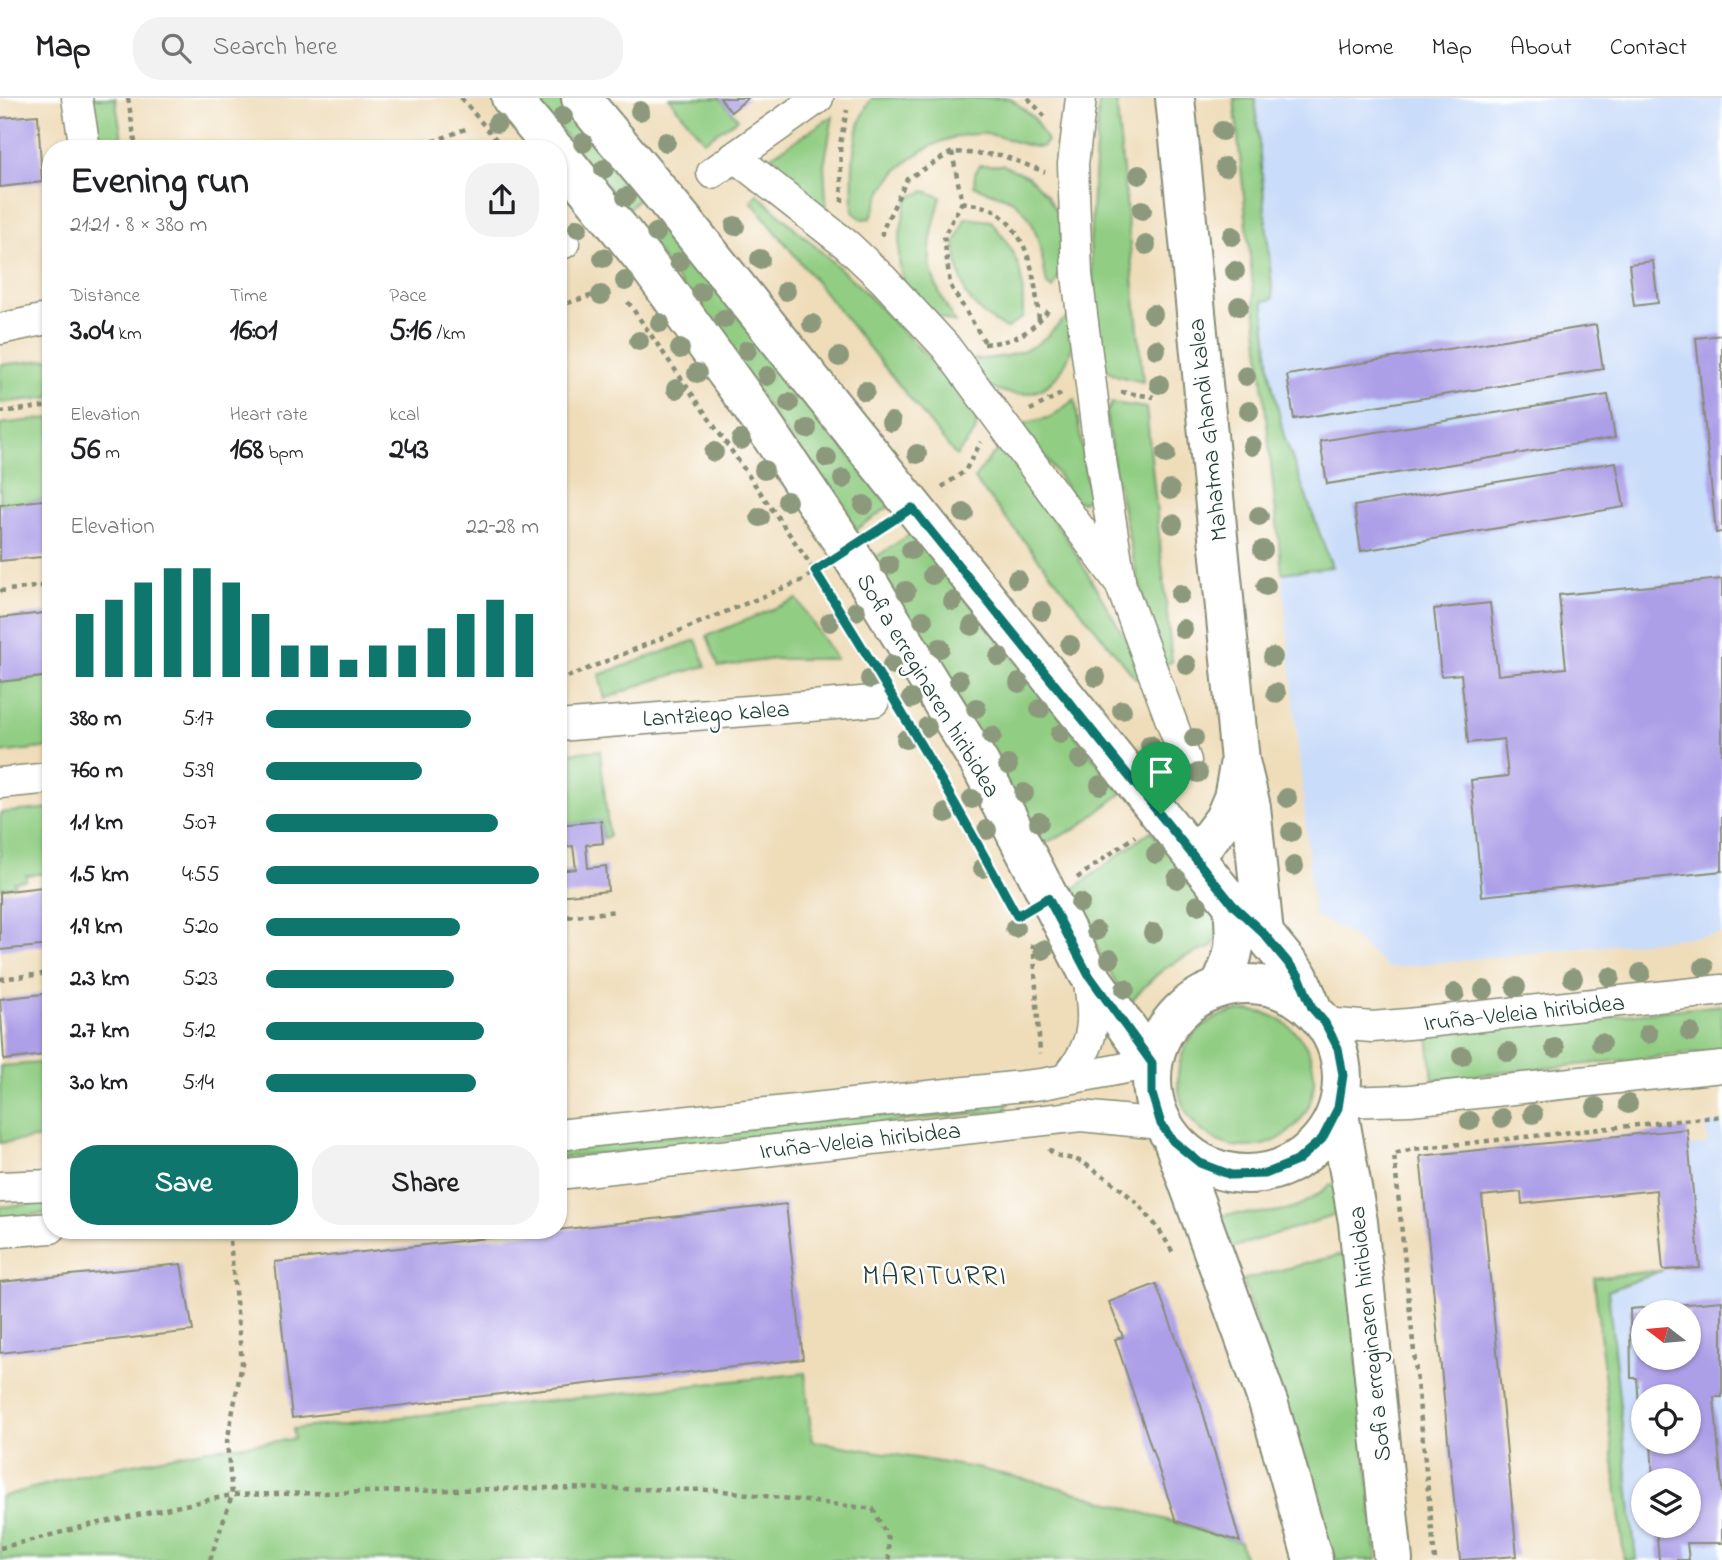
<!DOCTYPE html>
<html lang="en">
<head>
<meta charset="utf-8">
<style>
  :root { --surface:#fff; --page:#f2f2f2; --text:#202124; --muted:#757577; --line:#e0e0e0; --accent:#0f766e }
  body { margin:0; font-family:"Indie Flower",sans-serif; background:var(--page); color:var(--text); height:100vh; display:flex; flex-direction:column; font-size:26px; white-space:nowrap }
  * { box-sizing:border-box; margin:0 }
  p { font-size:23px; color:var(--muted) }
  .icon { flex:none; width:38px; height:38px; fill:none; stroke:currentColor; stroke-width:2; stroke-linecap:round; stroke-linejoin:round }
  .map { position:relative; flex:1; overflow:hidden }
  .details { position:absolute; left:42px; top:42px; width:525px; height:1099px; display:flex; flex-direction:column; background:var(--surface); border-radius:28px; box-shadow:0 2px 5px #0004 }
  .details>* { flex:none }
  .needle { width:46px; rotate:286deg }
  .fabs { position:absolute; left:1631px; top:1202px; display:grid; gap:14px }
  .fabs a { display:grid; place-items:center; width:70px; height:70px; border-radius:50%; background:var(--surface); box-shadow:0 2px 5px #0004; font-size:35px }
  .pin { position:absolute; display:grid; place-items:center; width:60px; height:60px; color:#fff; margin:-72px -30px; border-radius:50% 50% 50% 0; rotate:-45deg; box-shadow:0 0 7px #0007 }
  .pin .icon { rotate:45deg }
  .round { display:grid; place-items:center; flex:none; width:74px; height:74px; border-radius:28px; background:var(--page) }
  .headline { display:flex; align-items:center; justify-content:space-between; height:119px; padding:0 28px }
  h1 { font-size:38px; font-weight:700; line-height:52px }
  .figures { display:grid; grid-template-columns:repeat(3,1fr); gap:10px; height:119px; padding:7px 28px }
  .figures div { display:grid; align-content:center }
  .figures b { font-size:30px; font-weight:700 }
  .figures small { font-size:19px; font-weight:400 }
  .figures p { font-size:19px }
  .chart { height:196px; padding:14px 28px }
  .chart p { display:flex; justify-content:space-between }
  .chart svg { width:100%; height:126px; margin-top:7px; stroke:var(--accent); stroke-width:6 }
  .cta { display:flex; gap:14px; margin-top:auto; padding:14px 28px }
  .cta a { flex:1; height:80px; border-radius:28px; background:var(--accent); color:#fff; font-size:28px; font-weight:700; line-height:80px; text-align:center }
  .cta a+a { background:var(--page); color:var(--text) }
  ul { padding:0 28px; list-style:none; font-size:23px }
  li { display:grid; grid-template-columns:112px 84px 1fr; align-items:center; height:52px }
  li i { height:18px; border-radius:9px; background:var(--accent) }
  header { display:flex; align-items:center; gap:42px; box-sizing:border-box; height:98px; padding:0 35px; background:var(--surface); border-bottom:2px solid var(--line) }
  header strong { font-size:33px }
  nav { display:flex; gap:38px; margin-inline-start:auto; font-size:24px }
  .search { width:490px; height:63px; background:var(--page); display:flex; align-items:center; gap:18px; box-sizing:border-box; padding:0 24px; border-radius:28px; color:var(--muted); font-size:26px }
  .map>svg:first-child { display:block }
  .built { fill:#c9dcf9; fill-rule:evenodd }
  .green { fill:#91cd83; stroke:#58855c; stroke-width:2 }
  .building { fill:#ac9ee7; fill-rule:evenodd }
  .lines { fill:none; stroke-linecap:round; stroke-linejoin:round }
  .street-casing { stroke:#878d77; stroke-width:33 }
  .secondary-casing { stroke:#878d77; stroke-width:42 }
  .path { stroke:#878d77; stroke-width:4.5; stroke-dasharray:5 5; stroke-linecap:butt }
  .street { stroke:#fff; stroke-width:30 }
  .secondary { stroke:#fff; stroke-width:38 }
  .tree { fill:#8d997b }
  .route-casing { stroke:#fff; stroke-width:14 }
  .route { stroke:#0f766e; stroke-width:9 }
  .labels { text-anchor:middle; stroke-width:5; stroke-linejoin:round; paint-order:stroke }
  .street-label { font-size:24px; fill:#1f3d34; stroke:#fff }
  .quarter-label { font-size:28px; letter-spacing:2px; fill:#1f3d34; stroke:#fff }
</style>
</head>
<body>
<header>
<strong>Map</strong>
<div class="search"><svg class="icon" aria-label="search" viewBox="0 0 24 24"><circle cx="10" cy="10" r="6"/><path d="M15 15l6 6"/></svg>Search here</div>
<nav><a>Home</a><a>Map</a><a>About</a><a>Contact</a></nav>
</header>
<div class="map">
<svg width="1722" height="1462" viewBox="0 0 1722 1462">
  <rect width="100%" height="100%" fill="#fff"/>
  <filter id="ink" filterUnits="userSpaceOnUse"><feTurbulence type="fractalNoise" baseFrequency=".0143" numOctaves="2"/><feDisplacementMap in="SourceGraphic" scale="14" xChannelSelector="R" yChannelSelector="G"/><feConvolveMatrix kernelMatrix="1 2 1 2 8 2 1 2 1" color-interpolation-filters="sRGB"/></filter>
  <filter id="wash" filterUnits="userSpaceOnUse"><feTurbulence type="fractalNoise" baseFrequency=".00686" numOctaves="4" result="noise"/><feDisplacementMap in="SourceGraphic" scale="28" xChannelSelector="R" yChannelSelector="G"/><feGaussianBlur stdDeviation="1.57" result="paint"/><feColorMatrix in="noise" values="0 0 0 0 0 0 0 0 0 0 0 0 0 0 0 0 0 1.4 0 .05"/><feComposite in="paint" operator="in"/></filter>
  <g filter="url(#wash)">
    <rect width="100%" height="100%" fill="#efddba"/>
    <path class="built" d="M1255 0H1722V836L1388 870 1349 836 1314 817 1282 475 1332 469 1284 338 1271 280 1263 203 1273 200Z
      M1722 1024V1462H1624L1594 1180 1700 1170 1689 1048 1708 1046 1706 1026ZM1643 1214H1689V1260H1643ZM1643 1298H1689V1344H1643ZM1643 1382H1689V1428H1643Z"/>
    <path class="green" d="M88 0H115L124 51H94Z
      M534 0H560L641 98 627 112Z
      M669 0H720L738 21 704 43Z
      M872 0H1010L1034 20 1047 43 1042 49C1023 50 1004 37 985 36 947 34 903 58 884 90 878 99 875 110 871 120L862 121 853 114C852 78 850 31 872 0Z
      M1099 0H1116L1143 284 1118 278 1100 268 1090 145Z
      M1234 0H1255L1273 201 1263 203 1271 280 1284 338 1332 469 1282 475Z
      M833 18 824 68 827 115 762 64Z
      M980 67H1003L1028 78 1047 97 1061 122 1063 169 1053 191 1047 187C1041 157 1039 118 1011 102 999 96 986 94 974 88L975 75Z
      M925 93 941 99C924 161 924 168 955 225 890 204 892 156 908 100Z
      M757 96 857 186 956 288 978 319 975 334 956 358 751 103Z
      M658 119 890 408 855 432 641 131Z
      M965 120 991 123C1021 160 1023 173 1023 219L1006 231 984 217 966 197 958 169 955 146Z
      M1066 220 1076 225C1074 259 1055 299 1015 296 1001 295 987 287 974 281L970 262C995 260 1019 259 1041 243 1050 236 1057 227 1066 220Z
      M51 261V299L0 305V267Z
      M1075 301 1089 398 1084 404 1076 403 1022 326 1051 319Z
      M1112 305 1146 310 1172 564 1164 566 1137 478 1114 369 1106 315Z
      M51 320V401L0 407V326Z
      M998 353 1006 354 1069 444 1128 545 1142 578 1136 581 974 381 991 358Z
      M912 435 1122 695 1076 731 1043 746 873 461Z
      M797 501 836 561H774L719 569 707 538Z
      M696 542 706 568 651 583 605 601 599 577Z
      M51 578V649L0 655V584Z
      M600 652 609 739 603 740 601 723 558 727V656Z
      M51 710V775L26 777V782L14 784 15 788 0 790V715Z
      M1151 733 1218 816 1220 835 1212 849C1172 861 1154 875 1128 908L1068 795Z
      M1722 907V952L1433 982 1428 937Z
      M1178 981a68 68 0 1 1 136 0a68 68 0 1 1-136 0Z
      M51 964V1039L0 1045V968Z
      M1006 1002 1008 1012 558 1060V1050Z
      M1330 1087 1341 1090 1342 1115 1231 1150 1220 1126 1226 1116C1270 1115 1295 1118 1330 1087Z
      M51 1104V1115L0 1120V1109Z
      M1346 1155 1377 1462H1329L1243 1182Z
      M1663 1172 1608 1193 1636 1462H1624L1594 1180Z
      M805 1275 812 1343 976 1370 1054 1388 1240 1444 1245 1462H0V1399L89 1375 202 1352 294 1341 293 1331Z"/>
    <g id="blocks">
      <path class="building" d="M720 0H748L731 14Z
        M38 17 42 84 0 89V20Z
        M1653 163 1658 205 1634 208 1629 166Z
        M1596 227 1603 271 1294 321 1287 277Z
        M1722 237V434L1716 435 1696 240Z
        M1608 297 1615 340 1327 386 1320 343Z
        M1616 364 1624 409 1361 453 1354 408Z
        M51 401V458L0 463V407Z
        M1722 481V773L1482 798 1471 682 1508 678 1504 641 1468 645 1461 576 1441 578 1434 511 1490 505 1498 577 1566 570 1559 497Z
        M44 515H51V578L0 584V520Z
        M601 723 603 745 586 747 588 770 606 768 608 793 558 798V773L576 771 573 748 558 750V727Z
        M51 788V847L0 852V794Z
        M51 895V956L4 962 0 901Z
        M1687 1031 1700 1170 1663 1172 1656 1092 1522 1106 1521 1094 1482 1098 1517 1458 1460 1462 1420 1058Z
        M786 1106 803 1261 292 1320 275 1164Z
        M181 1166 193 1233 0 1255V1184Z
        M1156 1186 1201 1307 1240 1444 1176 1423 1115 1241 1123 1239 1109 1204Z
        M1722 1203V1299H1714L1722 1391V1445H1687L1689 1462H1659L1656 1428H1689V1382H1653L1651 1344H1689V1298H1643V1308H1639L1637 1280H1631L1630 1211ZM1643 1214H1689V1260H1643Z"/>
    </g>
  </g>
  <g filter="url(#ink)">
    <use href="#blocks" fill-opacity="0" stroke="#878d77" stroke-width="2"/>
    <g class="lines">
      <defs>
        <path id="street" d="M77 0 85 51
          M1081 0 1073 66 1077 177 1099 350 1120 481
          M735 59 847 147 883 181 945 248 1120 485 1186 663
          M712 75 818 0
          M558 147 564 145
          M0 231 51 220
          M558 628 874 603
          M0 685 51 680
          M1325 925 1372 929 1408 926 1722 892
          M1066 980C1098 943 1094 922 1088 876
          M1340 1004 1410 1002 1722 969
          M558 1037 1042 986 1152 965
          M558 1076 1081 1018 1162 1026
          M0 1089 51 1087
          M0 1134 51 1130"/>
        <path id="secondary" d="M511 0 554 51
          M581 0 682 121 1233 807 1264 836 1299 879 1312 910
          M1175 0 1240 663 1251 709 1264 836
          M558 55 646 164 752 310 848 452 980 666 1088 875 1152 965
          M1195 759 1224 721 1233 700 1239 668
          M1152 981a95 95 0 1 1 190 0a95 95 0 1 1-190 0Z
          M1220 889C1237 854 1236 844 1233 807
          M1338 1010 1358 1124 1393 1462
          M1173 1043 1269 1307 1313 1462"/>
      </defs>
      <use href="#street" class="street-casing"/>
      <use href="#secondary" class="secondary-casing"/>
      <path class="path" d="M128 0 136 51
        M461 0 504 51
        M1028 0 1048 22
        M414 51 468 30
        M952 54 962 104 944 138 950 187 986 246
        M842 104 840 46 847 12
        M962 104C973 107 991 108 999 116 1032 143 1035 183 1039 222
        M882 138V133L907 81 952 54 1001 57 1045 74
        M628 204 815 473 878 573
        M558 208 600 195
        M984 246C1017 243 1029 236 1050 210
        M1121 294 1154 299
        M1030 312 1063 295
        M0 314 51 308
        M942 389 965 373 981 344
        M0 493 51 487
        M558 583 803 482 818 471
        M903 614 988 764
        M1077 780 1135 738
        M558 820 617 813
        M1032 846 1034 856 1040 956
        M0 881 51 875
        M1049 1051C1057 1061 1068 1058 1079 1063 1085 1065 1092 1071 1097 1074 1131 1095 1156 1122 1174 1157
        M0 1450 90 1427 232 1397 543 1390 715 1392 873 1411 888 1440 889 1462
        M210 1462 232 1397 227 1344 242 1265 229 1132
        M1435 1462 1394 1056 1413 1051 1722 1018"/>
      <use href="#street" class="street"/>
      <use href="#secondary" class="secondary"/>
    </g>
    <g class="tree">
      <circle cx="640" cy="13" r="10"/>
      <circle cx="563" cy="18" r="10"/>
      <circle cx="497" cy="25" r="10"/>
      <circle cx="1222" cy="33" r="10"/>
      <circle cx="666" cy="44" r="10"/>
      <circle cx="583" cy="45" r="10"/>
      <circle cx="1225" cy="69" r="10"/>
      <circle cx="604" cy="71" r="10"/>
      <circle cx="1139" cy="77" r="10"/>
      <circle cx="626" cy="99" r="10"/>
      <circle cx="1142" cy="112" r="10"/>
      <circle cx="735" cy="128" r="10"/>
      <circle cx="578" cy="130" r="10"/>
      <circle cx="656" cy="135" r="10"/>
      <circle cx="1232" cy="138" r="10"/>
      <circle cx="1146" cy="147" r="10"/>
      <circle cx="603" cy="160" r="10"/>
      <circle cx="760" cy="161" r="10"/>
      <circle cx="679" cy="164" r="10"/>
      <circle cx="1235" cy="173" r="10"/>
      <circle cx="625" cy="183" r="10"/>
      <circle cx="786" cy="193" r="10"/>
      <circle cx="701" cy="194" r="10"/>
      <circle cx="601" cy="197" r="10"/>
      <circle cx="1239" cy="208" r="10"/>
      <circle cx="1153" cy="216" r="10"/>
      <circle cx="724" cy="221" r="10"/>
      <circle cx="660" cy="225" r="10"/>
      <circle cx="812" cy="226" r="10"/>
      <circle cx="639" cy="243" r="10"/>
      <circle cx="680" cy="251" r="10"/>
      <circle cx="1156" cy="251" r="10"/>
      <circle cx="747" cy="252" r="10"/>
      <circle cx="839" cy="259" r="10"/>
      <circle cx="697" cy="275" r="10"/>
      <circle cx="767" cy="278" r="10"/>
      <circle cx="1246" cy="278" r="10"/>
      <circle cx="1159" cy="286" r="10"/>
      <circle cx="676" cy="291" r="10"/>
      <circle cx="865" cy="293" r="10"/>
      <circle cx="789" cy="305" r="10"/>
      <circle cx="1249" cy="313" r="10"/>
      <circle cx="891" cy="324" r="10"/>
      <circle cx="807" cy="331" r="10"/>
      <circle cx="741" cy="342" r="10"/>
      <circle cx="1252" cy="348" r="10"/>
      <circle cx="714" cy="354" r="10"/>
      <circle cx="917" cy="356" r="10"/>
      <circle cx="1166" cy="356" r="10"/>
      <circle cx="827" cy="360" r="10"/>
      <circle cx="764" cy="372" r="10"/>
      <circle cx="843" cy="381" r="10"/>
      <circle cx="1170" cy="392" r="10"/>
      <circle cx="787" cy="403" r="10"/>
      <circle cx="864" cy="407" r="10"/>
      <circle cx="964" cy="415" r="10"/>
      <circle cx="1259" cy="418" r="10"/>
      <circle cx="760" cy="419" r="10"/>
      <circle cx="1173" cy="426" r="10"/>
      <circle cx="911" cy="452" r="10"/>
      <circle cx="1263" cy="452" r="10"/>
      <circle cx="889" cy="467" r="10"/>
      <circle cx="932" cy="477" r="10"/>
      <circle cx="1017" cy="481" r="10"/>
      <circle cx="1266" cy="488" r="10"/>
      <circle cx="906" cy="493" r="10"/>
      <circle cx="1180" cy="496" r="10"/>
      <circle cx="953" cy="503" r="10"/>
      <circle cx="856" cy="513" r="10"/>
      <circle cx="1042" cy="513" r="10"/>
      <circle cx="923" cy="522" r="10"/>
      <circle cx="830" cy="524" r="10"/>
      <circle cx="972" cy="528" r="10"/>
      <circle cx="1183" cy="531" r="10"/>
      <circle cx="1070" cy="547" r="10"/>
      <circle cx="940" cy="550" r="10"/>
      <circle cx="999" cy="559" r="10"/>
      <circle cx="1273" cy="559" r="10"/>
      <circle cx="892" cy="567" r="10"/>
      <circle cx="1187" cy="567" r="10"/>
      <circle cx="1096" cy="579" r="10"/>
      <circle cx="870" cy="581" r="10"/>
      <circle cx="959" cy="582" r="10"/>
      <circle cx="1019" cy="585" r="10"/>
      <circle cx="1276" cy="595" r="10"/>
      <circle cx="911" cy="601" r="10"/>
      <circle cx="976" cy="610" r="10"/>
      <circle cx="1040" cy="611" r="10"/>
      <circle cx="1122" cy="612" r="10"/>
      <circle cx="927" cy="629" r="10"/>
      <circle cx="1060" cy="636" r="10"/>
      <circle cx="992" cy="638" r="10"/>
      <circle cx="1194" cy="640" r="10"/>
      <circle cx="906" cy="641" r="10"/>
      <circle cx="1150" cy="647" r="10"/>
      <circle cx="1080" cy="661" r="10"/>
      <circle cx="1008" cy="667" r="10"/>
      <circle cx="1198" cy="675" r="10"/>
      <circle cx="1100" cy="687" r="10"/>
      <circle cx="1024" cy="695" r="10"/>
      <circle cx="1287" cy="700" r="10"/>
      <circle cx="972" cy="701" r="10"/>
      <circle cx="946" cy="715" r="10"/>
      <circle cx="1039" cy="724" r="10"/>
      <circle cx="987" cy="732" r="10"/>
      <circle cx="1291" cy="734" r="10"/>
      <circle cx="1156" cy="756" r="10"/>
      <circle cx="1294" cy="768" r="10"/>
      <circle cx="983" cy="770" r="10"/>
      <circle cx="1177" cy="781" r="10"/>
      <circle cx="1080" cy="805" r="10"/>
      <circle cx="1198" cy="807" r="10"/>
      <circle cx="1015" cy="830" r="10"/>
      <circle cx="1096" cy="833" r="10"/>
      <circle cx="1153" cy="835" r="10"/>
      <circle cx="1043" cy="852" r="10"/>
      <circle cx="1110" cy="861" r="10"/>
      <circle cx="1704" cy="869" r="10"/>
      <circle cx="1641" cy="875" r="10"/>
      <circle cx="1610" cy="879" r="10"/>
      <circle cx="1573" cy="880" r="10"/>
      <circle cx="1516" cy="889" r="10"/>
      <circle cx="1125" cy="891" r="10"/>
      <circle cx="1484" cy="892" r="10"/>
      <circle cx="1455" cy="895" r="10"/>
      <circle cx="1690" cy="934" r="10"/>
      <circle cx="1648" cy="936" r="10"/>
      <circle cx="1601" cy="945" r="10"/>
      <circle cx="1555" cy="950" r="10"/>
      <circle cx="1508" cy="954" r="10"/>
      <circle cx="1462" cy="958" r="10"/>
      <circle cx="1628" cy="1006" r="10"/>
      <circle cx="1596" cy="1009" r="10"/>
      <circle cx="1533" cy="1016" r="10"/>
      <circle cx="1502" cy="1020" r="10"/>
      <circle cx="1470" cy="1023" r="10"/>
    </g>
  </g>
  <g class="lines" filter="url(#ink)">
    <defs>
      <path id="route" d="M912 410 1233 807 1264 836 1299 878 1312 910 1325 925 1338 950 1343 977 1338 1010 1322 1041 1297 1063 1265 1076 1231 1077 1200 1065 1173 1043 1161 1026 1152 996V965L1088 876 1048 800 1017 818C954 700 886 586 815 473Z"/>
    </defs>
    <use href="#route" class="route-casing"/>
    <use href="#route" class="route"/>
  </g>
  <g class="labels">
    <g class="street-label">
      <text transform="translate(1207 332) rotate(-96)" y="8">Mahatma Ghandi kalea</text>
      <text transform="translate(929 587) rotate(59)" y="8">Sofia erreginaren hiribidea</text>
      <text transform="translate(716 615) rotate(-4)" y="8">Lantziego kalea</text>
      <text transform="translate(1524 914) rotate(-6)" y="8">Iruña-Veleia hiribidea</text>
      <text transform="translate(860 1042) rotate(-6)" y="8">Iruña-Veleia hiribidea</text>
      <text transform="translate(1369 1236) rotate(-96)" y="8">Sofia erreginaren hiribidea</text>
    </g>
    <g class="quarter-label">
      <text x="935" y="1186">MARITURRI</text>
    </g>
  </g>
</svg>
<div class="fabs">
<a><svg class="needle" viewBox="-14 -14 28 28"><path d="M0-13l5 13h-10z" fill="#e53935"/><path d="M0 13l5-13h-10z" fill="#757577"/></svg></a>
<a><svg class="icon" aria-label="locate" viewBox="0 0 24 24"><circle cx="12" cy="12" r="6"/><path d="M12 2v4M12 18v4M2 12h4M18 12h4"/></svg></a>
<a><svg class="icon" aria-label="layers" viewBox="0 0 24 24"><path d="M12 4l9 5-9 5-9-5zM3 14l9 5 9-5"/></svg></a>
</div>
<div class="pin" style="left:1161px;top:716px;background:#1e9e55"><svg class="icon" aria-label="arrive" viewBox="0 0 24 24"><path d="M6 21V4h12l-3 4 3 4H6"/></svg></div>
<section class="details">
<div class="headline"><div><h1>Evening run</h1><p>21:21 · 8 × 380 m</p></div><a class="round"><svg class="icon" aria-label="share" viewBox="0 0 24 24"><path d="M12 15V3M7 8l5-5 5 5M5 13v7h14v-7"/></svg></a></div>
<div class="figures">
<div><p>Distance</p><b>3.04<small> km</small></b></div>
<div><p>Time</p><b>16:01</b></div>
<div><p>Pace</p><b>5:16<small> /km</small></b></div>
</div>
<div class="figures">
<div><p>Elevation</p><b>56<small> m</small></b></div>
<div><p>Heart rate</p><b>168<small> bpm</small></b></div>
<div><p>kcal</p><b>243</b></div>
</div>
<div class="chart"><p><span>Elevation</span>22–28 m</p>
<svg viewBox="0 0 160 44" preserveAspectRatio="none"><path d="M5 44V22M15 44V17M25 44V11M35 44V6M45 44V6M55 44V11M65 44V22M75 44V33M85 44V33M95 44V38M105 44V33M115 44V33M125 44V27M135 44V22M145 44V17M155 44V22"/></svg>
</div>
<ul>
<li><b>380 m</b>5:17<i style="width:75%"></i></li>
<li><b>760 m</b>5:39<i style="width:57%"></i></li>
<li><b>1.1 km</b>5:07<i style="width:85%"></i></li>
<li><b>1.5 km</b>4:55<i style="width:100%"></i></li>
<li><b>1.9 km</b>5:20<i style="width:71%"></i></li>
<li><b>2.3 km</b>5:23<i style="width:69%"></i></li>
<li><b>2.7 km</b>5:12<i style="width:80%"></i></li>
<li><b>3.0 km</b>5:14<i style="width:77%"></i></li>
</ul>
<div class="cta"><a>Save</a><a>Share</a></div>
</section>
</div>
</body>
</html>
